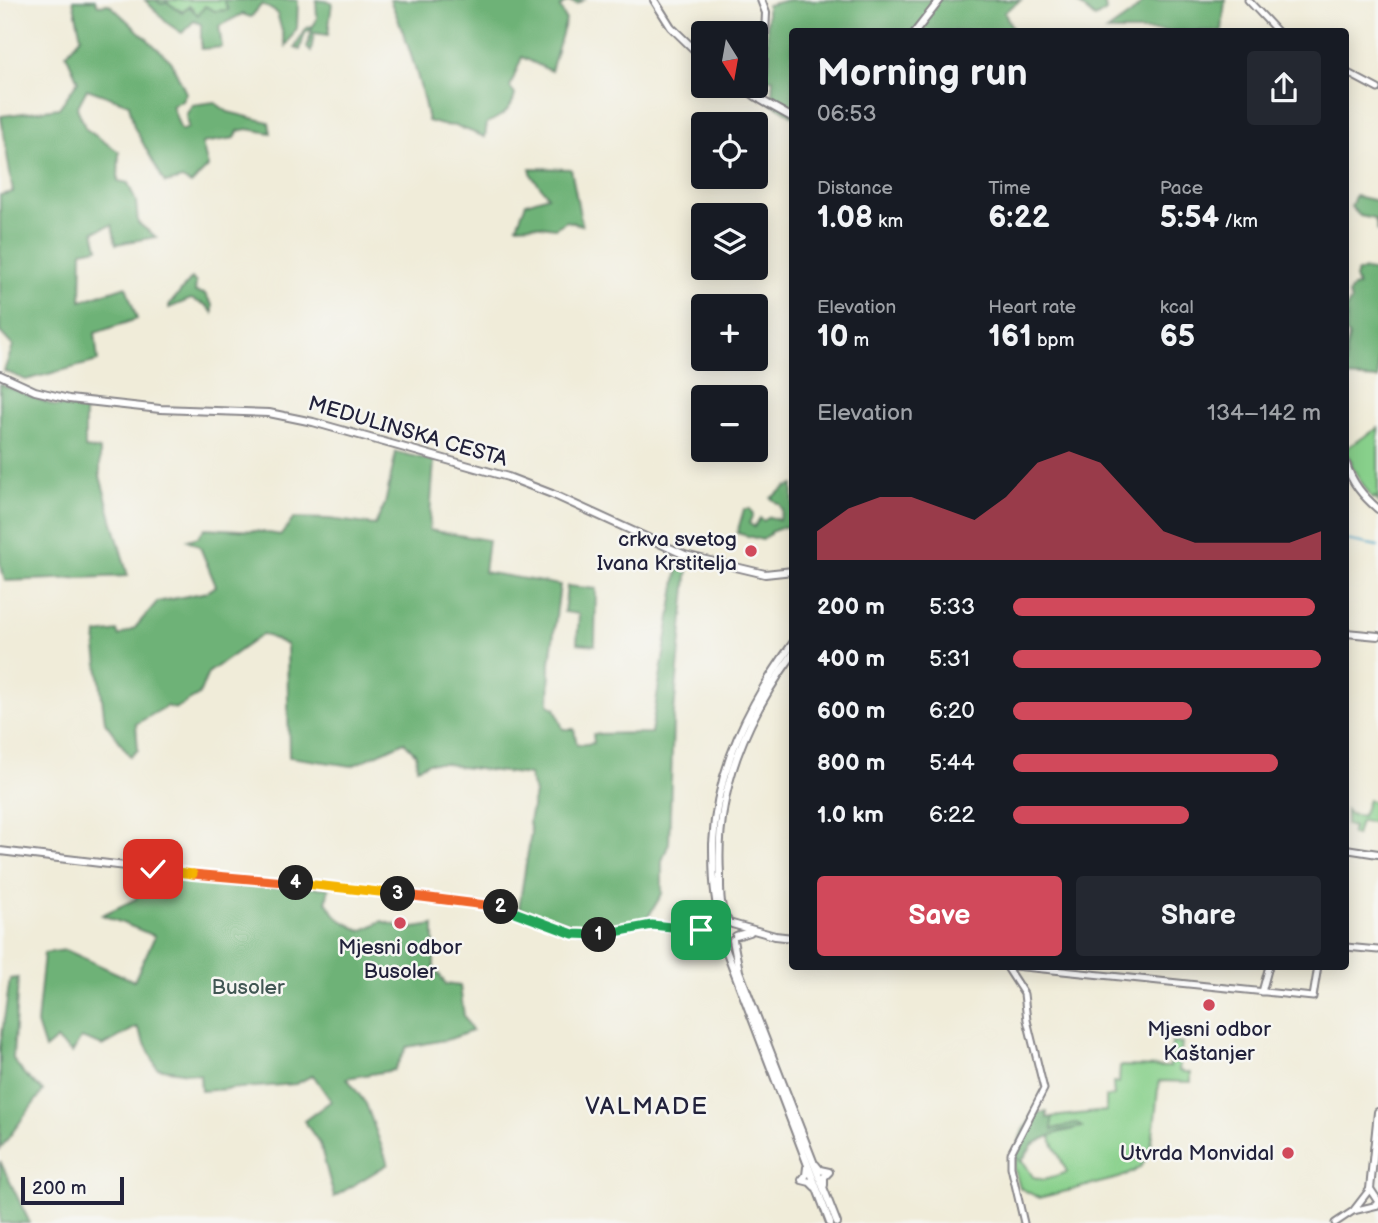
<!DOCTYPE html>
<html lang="en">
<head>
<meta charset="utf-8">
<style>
  :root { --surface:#171b24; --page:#242831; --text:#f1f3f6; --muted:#9ea1a6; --accent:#d1495b }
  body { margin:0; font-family:"Balsamiq Sans",sans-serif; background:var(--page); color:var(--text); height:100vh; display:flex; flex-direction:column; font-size:26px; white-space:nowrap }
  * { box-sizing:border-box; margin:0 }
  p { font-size:23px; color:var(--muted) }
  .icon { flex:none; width:38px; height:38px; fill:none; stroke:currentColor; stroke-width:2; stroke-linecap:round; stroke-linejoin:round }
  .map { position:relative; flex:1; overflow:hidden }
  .details { position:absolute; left:789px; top:28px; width:560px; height:942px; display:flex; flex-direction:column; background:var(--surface); border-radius:7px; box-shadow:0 4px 18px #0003 }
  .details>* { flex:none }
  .needle { width:46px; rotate:169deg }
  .tools { position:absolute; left:691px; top:21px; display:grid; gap:14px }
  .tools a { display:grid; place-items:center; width:77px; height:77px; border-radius:7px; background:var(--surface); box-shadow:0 4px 18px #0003; font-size:35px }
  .scale { position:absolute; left:21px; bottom:18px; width:103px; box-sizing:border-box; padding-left:7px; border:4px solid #22223b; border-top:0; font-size:19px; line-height:24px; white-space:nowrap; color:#22223b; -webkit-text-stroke:5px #f6f6f2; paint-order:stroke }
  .pin { position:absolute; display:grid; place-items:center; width:60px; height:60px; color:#fff; margin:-30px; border-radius:14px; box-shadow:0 4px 10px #0006 }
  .km { position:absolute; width:35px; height:35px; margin:-18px; border-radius:50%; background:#222; color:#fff; font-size:19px; line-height:35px; text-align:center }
  .round { display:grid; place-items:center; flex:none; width:74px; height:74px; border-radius:7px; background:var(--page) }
  .overview { display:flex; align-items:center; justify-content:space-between; height:119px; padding:0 28px }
  h1 { font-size:38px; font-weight:700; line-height:52px }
  .stats { display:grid; grid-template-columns:repeat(3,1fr); gap:10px; height:119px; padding:7px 28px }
  .stats div { display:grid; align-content:center }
  .stats b { font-size:30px; font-weight:700 }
  .stats small { font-size:19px; font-weight:400 }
  .stats p { font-size:19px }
  .chart { height:196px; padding:14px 28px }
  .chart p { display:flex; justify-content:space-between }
  .chart svg { width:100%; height:126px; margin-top:7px; fill:var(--accent); opacity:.7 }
  .cta { display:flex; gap:14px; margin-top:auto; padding:14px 28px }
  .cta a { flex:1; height:80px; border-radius:7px; background:var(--accent); color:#fff; font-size:28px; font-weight:700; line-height:80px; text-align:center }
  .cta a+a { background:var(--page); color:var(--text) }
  ul { padding:0 28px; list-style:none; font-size:23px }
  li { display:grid; grid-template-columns:112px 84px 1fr; align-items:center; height:52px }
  li i { height:18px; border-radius:9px; background:var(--accent) }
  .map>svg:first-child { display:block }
  .green { fill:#88d08b; stroke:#557963; stroke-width:2 }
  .forest { fill:#6eb277; stroke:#486a59; stroke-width:2 }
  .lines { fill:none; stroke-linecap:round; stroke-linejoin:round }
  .stream { stroke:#4ca7ca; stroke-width:2 }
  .tertiary-casing { stroke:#89878a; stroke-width:9 }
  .secondary-casing { stroke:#89878a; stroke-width:10 }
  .tertiary { stroke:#fff; stroke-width:5 }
  .secondary { stroke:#fff; stroke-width:6 }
  .split-1-casing { stroke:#fff; stroke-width:14 }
  .split-2-casing { stroke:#fff; stroke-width:14 }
  .split-3-casing { stroke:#fff; stroke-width:14 }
  .split-4-casing { stroke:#fff; stroke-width:14 }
  .split-5-casing { stroke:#fff; stroke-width:14 }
  .split-6-casing { stroke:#fff; stroke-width:14 }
  .split-1 { stroke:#22a559; stroke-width:9 }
  .split-2 { stroke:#22a559; stroke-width:9 }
  .split-3 { stroke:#f0652b; stroke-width:9 }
  .split-4 { stroke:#f5b400; stroke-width:9 }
  .split-5 { stroke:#f0652b; stroke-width:9 }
  .split-6 { stroke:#f5b400; stroke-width:9 }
  .poi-dot { fill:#d1495b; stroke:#f6f6f2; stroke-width:2.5 }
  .labels { text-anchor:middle; stroke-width:5; stroke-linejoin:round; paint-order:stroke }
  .street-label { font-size:21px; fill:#22223b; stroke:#f6f6f2 }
  .poi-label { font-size:21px; fill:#22223b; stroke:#f6f6f2; text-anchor:end }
  .park-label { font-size:21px; fill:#415653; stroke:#f6f6f2 }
  .quarter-label { font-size:24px; letter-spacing:2px; fill:#22223b; stroke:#f6f6f2 }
</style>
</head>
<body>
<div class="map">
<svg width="1378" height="1223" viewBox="0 0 1378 1223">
  <rect width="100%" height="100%" fill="#f6f6f2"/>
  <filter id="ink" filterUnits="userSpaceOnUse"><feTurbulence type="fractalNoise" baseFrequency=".0143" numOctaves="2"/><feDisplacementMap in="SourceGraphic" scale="14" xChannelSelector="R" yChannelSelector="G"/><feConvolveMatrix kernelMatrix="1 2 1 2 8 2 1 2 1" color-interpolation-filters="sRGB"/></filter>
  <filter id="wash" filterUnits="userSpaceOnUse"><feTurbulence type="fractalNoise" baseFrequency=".00686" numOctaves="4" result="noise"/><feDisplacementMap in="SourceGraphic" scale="28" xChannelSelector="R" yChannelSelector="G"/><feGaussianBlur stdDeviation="1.57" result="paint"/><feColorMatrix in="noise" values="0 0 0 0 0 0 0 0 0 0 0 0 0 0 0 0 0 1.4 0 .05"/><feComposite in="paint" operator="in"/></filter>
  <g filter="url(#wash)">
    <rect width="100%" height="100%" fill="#f0ecd9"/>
    <path class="green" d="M156 0H224L228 10C198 12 194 22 167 2L161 4Z
      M1378 428V502L1375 497 1372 499 1351 465 1352 462 1346 453 1348 447Z
      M1368 800 1376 802 1373 822 1360 821 1356 836 1351 834 1353 827 1346 825V810L1349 814 1362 816Z
      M1172 1042 1182 1043 1179 1071 1191 1073V1082L1159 1081C1156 1100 1155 1144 1146 1159 1140 1170 1130 1174 1119 1178L1039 1198 1020 1188 1014 1168 1015 1157 1025 1164 1033 1177 1044 1180 1067 1172 1049 1135 1074 1129 1060 1127 1051 1130 1052 1117 1106 1111V1097L1114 1096 1113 1083H1119L1120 1066 1170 1067Z"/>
    <path class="forest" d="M73 0H95L98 5 109 4 171 61 186 93 182 100 172 106 181 130 188 128 186 115 192 105 214 102 228 112 269 122 271 133 247 129 238 131 235 138 202 143 208 167 191 184 182 179 165 183 134 127 129 104 87 89 77 108 86 129 119 152 118 181 128 183 136 202 138 223 156 237 116 244 112 225 94 231 98 248 82 251 81 301 126 286 137 319 95 333 98 361 26 380 4 371 13 346 0 332V195L13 192 1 116 59 108 78 81 66 54 81 37Z
      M145 0H156L161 4 167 2 182 13 189 6 198 15 205 6 215 11 228 10 224 0H298L297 28 286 46 277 13 262 4 251 17 242 14 219 26 222 47 201 49V24L194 21 182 33 167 23Z
      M316 0 332 2 328 35 314 33 311 52 307 48 312 29 305 33 300 50 295 48 305 29 314 25 317 18Z
      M390 0H584L577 4 568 1 560 7 566 20 551 71 522 57 510 87 515 95C511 111 502 116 487 123L485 137 457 126 442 125 428 121C420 78 407 39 390 0Z
      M788 0H1021L1004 12 1014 31 793 32V116L768 101V97L772 94 773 79H767V5Z
      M1074 0H1104L1106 11 1095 18Z
      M1145 0H1225L1222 31H1107L1131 14Z
      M530 168 571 169 582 225 567 221 555 228 534 225 517 226 526 203 548 196 532 176Z
      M1355 196 1378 201V232L1375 219 1360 216 1351 207Z
      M1366 270 1378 272V379L1346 377V350L1349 336 1346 333 1347 306 1351 302 1349 294 1353 287 1358 286 1355 278 1357 272Z
      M192 278 196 283 195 292 205 294 213 306V313L206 305 191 299 169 308V305Z
      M0 384 55 406 85 408V448L100 450V476L128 576 5 581 0 563Z
      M396 452 434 461 429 530 488 540 484 572 560 585 550 663 549 705 555 708 563 729H574L577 745 594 743 593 734 651 733 679 562 688 566 673 722 669 843 662 861V894L645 922C592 934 568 937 519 907L531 833 529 821 535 793 529 775 461 767 444 763H428L417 768 416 754 404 742 352 766 289 757 287 645 263 634 208 673 199 695 175 709 167 706 136 724 138 750 130 756 105 722 96 648 97 634 117 631 119 636 134 629 157 602 207 592 216 586 200 547 188 540 198 537 205 528 256 531 281 535 294 518 329 519 375 525 385 504Z
      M793 485V524L770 532V534L762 540 737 533 744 509H750L753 515 749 523 754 527 760 518 763 521 770 517 779 520 782 511 780 505 771 498 786 487Z
      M567 586 596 589 595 645 577 643 579 614 564 612Z
      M139 872 229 886 329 888 326 902 338 918 361 931 382 921 408 929 434 925V967L446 984 460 986 464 1016 472 1031 450 1039 407 1047 394 1070 347 1078 366 1104 388 1164 334 1197 320 1144 304 1121 331 1101 313 1075 296 1084 201 1091 200 1075 157 1068 137 1027 103 1046 81 1038 72 1053 56 1040 45 1049 37 1024 44 953 66 950 134 981 155 936 102 915 136 899Z
      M18 978 13 1059 24 1074 43 1091 0 1149V1047L10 979Z
      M1047 1112V1118L1052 1117V1130L1075 1123 1082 1127 1061 1131 1033 1144 1021 1162 1015 1157 1021 1135 1034 1113Z
      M0 1161 30 1223H0Z"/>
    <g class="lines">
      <path class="stream" d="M1346 540 1378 546"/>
    </g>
  </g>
  <g filter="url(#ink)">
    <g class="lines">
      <defs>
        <path id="tertiary" d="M1248 0 1278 32
          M1346 72 1378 89
          M1346 947 1378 950
          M1006 966 1024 994 1027 1020 1044 1089 1011 1153V1167L1024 1223
          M1014 966 1313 997 1318 966
          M1262 992 1269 966
          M1353 1211 1378 1205
          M1335 1223 1353 1211 1370 1189"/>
        <path id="secondary" d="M654 0 671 27 704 59
          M761 0 766 13 762 97
          M915 32 940 0
          M741 86 758 98
          M761 100 793 118
          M0 375 35 391 69 399 160 409 269 413 313 422 508 477 552 494 685 555 765 574 793 571
          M1346 464C1352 483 1363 496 1378 509
          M1346 633 1378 636
          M1346 849 1378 854
          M0 851 226 878 343 887 499 906 581 935 592 936 652 925 714 927
          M728 921C719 910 720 889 720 874 715 791 745 720 793 654
          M716 924C719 914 716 903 715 892 713 876 713 860 713 844 716 768 749 704 793 643
          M732 924 775 936 793 938
          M713 934 715 940 724 948
          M736 936 750 932
          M733 940 739 971 837 1223
          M723 942 830 1223
          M1378 1112 1370 1189 1378 1201
          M816 1165 820 1170 829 1172 824 1177V1185
          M807 1167 806 1175 802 1180 810 1182 815 1187"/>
      </defs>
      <use href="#tertiary" class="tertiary-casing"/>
      <use href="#secondary" class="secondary-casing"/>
      <use href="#tertiary" class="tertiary"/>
      <use href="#secondary" class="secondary"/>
    </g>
  </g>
  <g class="lines" filter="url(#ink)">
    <defs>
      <path id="split-1" d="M599 935 652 925 701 930"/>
      <path id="split-2" d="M501 907 573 934 599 935"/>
      <path id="split-3" d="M398 894 501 907"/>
      <path id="split-4" d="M296 883 398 894"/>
      <path id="split-5" d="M193 874 296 883"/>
      <path id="split-6" d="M153 869 193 874"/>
    </defs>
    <use href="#split-1" class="split-1-casing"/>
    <use href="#split-2" class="split-2-casing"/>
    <use href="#split-3" class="split-3-casing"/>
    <use href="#split-4" class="split-4-casing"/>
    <use href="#split-5" class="split-5-casing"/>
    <use href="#split-6" class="split-6-casing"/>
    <use href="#split-1" class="split-1"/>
    <use href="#split-2" class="split-2"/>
    <use href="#split-3" class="split-3"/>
    <use href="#split-4" class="split-4"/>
    <use href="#split-5" class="split-5"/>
    <use href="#split-6" class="split-6"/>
  </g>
  <g class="poi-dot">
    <circle cx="751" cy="551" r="7"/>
    <circle cx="400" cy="923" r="7"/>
    <circle cx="1209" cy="1005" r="7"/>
    <circle cx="1288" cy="1153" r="7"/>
  </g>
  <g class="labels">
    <g class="street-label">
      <text transform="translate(408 431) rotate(16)" y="7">MEDULINSKA CESTA</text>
    </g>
    <g class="poi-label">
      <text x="737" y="546">crkva svetog<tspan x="737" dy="24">Ivana Krstitelja</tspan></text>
      <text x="400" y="954" text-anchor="middle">Mjesni odbor<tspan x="400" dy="24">Busoler</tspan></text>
      <text x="1209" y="1036" text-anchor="middle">Mjesni odbor<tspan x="1209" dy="24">Kaštanjer</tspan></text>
      <text x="1274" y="1160">Utvrda Monvidal</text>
    </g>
    <g class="park-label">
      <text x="248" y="994">Busoler</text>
    </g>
    <g class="quarter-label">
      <text x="647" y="1114">VALMADE</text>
    </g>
  </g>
</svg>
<div class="tools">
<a><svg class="needle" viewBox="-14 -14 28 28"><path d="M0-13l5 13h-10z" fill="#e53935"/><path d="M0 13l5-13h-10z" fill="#9ea1a6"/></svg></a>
<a><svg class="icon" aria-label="locate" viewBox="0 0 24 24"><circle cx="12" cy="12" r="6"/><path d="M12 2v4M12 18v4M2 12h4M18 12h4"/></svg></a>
<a><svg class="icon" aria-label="layers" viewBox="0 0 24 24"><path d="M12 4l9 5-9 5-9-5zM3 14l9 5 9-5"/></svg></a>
<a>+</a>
<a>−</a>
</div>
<div class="scale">200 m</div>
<div class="pin" style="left:701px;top:930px;background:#1e9e55"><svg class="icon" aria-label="arrive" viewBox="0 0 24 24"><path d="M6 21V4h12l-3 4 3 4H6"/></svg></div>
<div class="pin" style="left:153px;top:869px;background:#d93025"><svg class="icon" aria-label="check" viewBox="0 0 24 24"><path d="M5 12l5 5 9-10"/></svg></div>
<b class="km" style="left:599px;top:935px">1</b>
<b class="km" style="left:501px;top:907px">2</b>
<b class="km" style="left:398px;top:894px">3</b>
<b class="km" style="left:296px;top:883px">4</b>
<section class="details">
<div class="overview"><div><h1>Morning run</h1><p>06:53</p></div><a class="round"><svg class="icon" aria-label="share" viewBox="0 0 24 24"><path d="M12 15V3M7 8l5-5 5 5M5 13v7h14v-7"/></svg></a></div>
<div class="stats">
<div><p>Distance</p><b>1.08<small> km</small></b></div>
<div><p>Time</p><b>6:22</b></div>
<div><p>Pace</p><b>5:54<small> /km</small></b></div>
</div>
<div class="stats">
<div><p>Elevation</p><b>10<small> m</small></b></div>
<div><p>Heart rate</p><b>161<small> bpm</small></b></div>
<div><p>kcal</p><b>65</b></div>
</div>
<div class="chart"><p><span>Elevation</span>134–142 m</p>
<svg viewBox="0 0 160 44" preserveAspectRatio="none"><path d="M0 44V34L10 26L20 22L30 22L40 26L50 30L60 22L70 10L80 6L90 10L100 22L110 34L120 38L130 38L140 38L150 38L160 34V44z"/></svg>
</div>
<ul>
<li><b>200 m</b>5:33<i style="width:98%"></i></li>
<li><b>400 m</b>5:31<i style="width:100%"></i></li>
<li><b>600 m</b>6:20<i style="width:58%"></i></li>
<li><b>800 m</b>5:44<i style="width:86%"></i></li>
<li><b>1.0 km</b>6:22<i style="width:57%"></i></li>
</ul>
<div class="cta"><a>Save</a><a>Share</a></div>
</section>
</div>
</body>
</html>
